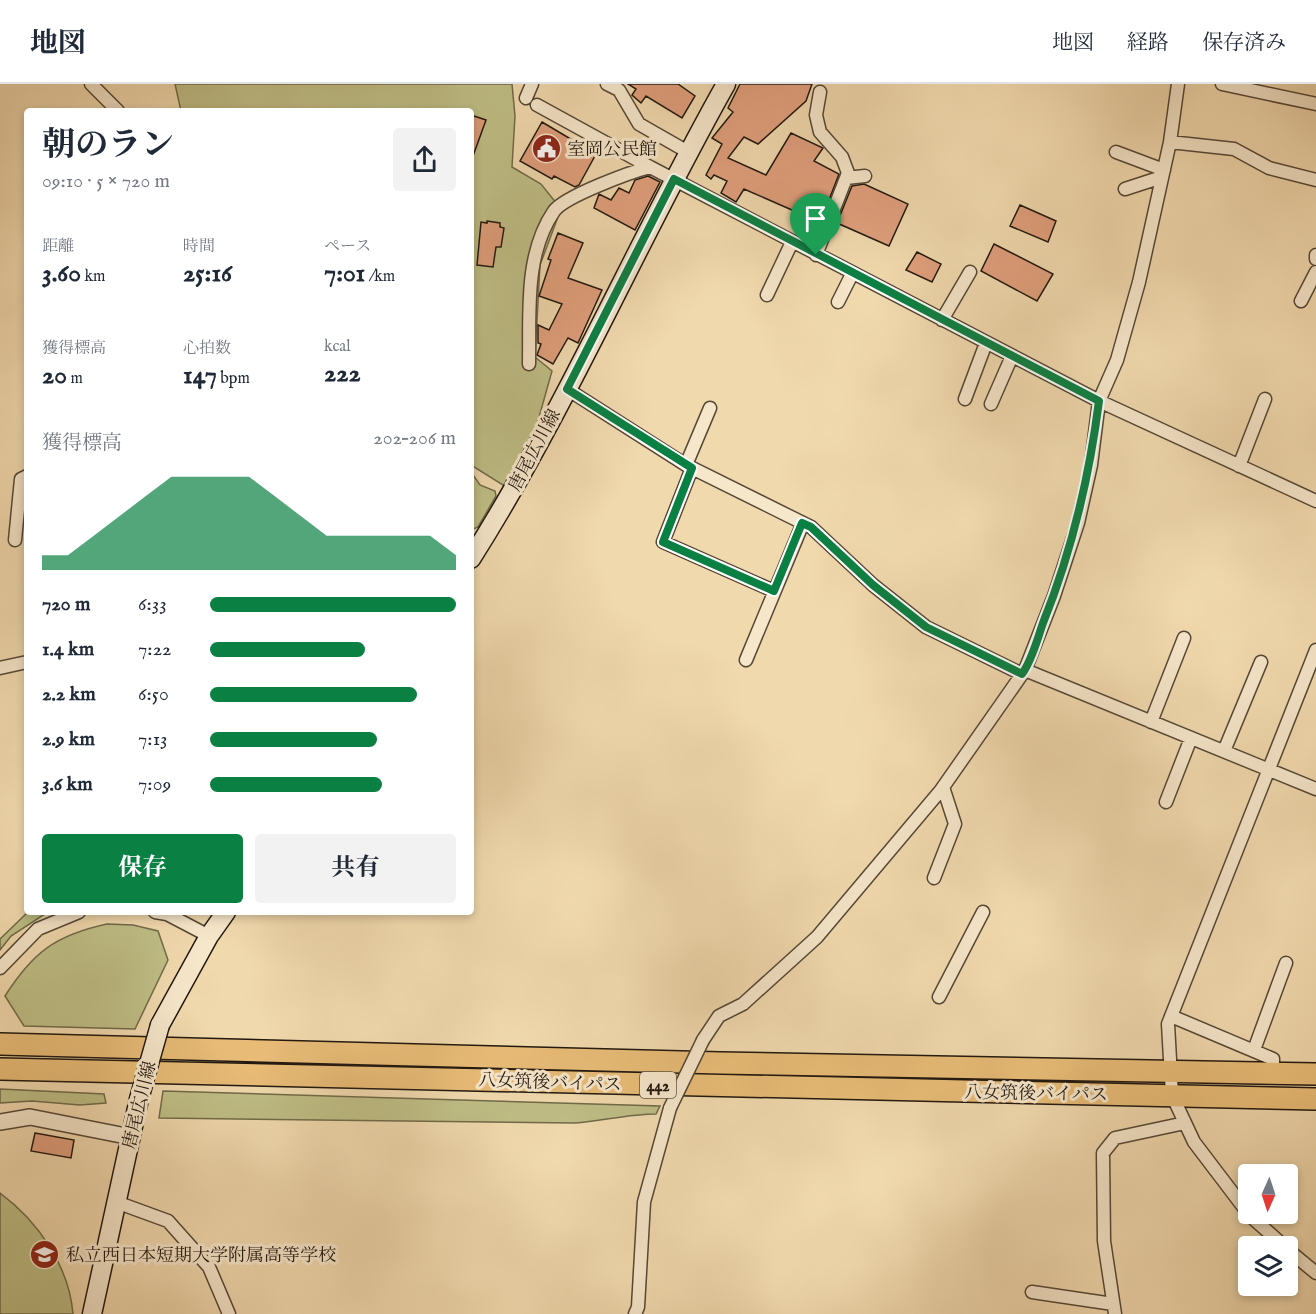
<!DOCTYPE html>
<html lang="ja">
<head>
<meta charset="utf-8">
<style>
  :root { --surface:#fff; --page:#f2f2f3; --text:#1f2937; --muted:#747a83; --line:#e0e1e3; --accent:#0b8043 }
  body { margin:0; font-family:"IM FELL English","Noto Serif JP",serif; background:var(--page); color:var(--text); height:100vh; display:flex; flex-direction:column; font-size:22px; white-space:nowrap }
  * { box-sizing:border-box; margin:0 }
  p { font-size:20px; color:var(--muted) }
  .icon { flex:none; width:33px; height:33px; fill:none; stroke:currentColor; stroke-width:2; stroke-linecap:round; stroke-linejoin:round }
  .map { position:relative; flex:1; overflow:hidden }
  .panel { position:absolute; left:24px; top:24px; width:450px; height:807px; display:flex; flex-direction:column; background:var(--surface); border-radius:6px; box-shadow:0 3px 9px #0003 }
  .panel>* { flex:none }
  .needle { width:39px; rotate:183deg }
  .buttons { position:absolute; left:1238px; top:1080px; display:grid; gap:12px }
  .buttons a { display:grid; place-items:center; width:60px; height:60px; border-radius:6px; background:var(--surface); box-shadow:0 3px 9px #0003; font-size:30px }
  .pin { position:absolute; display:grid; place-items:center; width:51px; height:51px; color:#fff; margin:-62px -26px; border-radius:50% 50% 50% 0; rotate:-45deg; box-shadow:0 0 6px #0007 }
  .pin .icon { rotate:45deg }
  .round { display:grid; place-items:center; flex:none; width:63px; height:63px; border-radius:6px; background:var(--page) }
  .overview { display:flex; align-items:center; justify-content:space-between; height:102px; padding:0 18px }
  h1 { font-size:33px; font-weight:700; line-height:45px }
  .stats { display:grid; grid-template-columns:repeat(3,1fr); gap:9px; height:102px; padding:6px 18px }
  .stats div { display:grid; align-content:center }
  .stats b { font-size:26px; font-weight:700 }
  .stats small { font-size:16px; font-weight:400 }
  .stats p { font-size:16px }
  .chart { height:168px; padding:12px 18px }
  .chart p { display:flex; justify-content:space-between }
  .chart svg { width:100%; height:108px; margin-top:6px; fill:var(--accent); opacity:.7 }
  .action { display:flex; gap:12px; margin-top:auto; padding:12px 18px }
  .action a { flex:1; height:69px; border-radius:6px; background:var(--accent); color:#fff; font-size:24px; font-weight:700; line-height:69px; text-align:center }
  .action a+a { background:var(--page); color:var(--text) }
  ul { padding:0 18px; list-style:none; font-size:20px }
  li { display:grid; grid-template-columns:96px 72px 1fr; align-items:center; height:45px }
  li i { height:15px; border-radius:8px; background:var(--accent) }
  header { display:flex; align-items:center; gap:36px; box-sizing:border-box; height:84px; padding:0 30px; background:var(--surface); border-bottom:2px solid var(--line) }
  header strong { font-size:28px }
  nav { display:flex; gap:33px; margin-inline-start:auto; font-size:21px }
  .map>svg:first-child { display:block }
  .green { fill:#bfbe86; stroke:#706b4a; stroke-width:1.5 }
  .building { fill:#e09f7c; stroke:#21180f; stroke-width:1.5 }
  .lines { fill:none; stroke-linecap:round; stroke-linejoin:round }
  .minor-casing { stroke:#554837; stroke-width:15 }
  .tertiary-casing { stroke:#554837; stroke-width:18 }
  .secondary-casing { stroke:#21180f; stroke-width:21 }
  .trunk-casing { stroke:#21180f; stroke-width:24 }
  .minor { stroke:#f6e6ca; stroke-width:12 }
  .tertiary { stroke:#f6e6ca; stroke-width:15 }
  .secondary { stroke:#f6e6ca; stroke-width:18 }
  .trunk { stroke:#e8bc77; stroke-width:21 }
  .minor-bridge-casing { stroke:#554837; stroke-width:15; stroke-linecap:butt }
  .secondary-bridge-casing { stroke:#21180f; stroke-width:21; stroke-linecap:butt }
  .minor-bridge { stroke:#f6e6ca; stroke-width:12 }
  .secondary-bridge { stroke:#f6e6ca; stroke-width:18 }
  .route-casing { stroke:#fff; stroke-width:12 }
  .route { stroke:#0b8043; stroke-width:8 }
  .labels { text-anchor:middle; stroke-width:6; stroke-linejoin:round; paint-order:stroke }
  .shield { fill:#f6e6ca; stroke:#615647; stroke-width:1.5 }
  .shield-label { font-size:16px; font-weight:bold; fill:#21180f }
  .poi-label { font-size:18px; fill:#21180f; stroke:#f6e6ca; text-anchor:start }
  .street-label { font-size:18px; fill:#21180f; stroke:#f6e6ca }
</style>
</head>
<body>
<header>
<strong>地図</strong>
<nav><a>地図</a><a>経路</a><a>保存済み</a></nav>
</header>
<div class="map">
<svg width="1316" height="1230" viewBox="0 0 1316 1230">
  <rect width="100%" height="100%" fill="#f1d9ae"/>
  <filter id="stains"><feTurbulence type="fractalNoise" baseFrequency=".00333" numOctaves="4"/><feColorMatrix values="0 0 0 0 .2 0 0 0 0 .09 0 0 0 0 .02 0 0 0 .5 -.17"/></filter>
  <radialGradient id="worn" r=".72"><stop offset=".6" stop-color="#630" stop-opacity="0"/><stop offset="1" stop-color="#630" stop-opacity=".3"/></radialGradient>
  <path class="green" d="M175 0H512L515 32 512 83 541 100 561 125 540 181 535 273 552 287 534 351 506 403 471 381V27H181Z
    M471 388 480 401 495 407 496 412 478 443 471 446Z
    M28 828H48L11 852 0 866V855Z
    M107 840 133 841 158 847 168 876 135 945 24 942 5 912C33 868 56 851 107 840Z
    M0 1005 104 1010 106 1019 80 1021 32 1017 0 1019Z
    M163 1007 660 1022 656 1030C629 1030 602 1037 575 1039L159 1034Z
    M0 1109C38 1137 69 1182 73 1230H0Z"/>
  <path class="building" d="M628 0H678L695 12 682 34 646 12 641 19 632 11 636 5Z
    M740 0H812L806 17 758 60 744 53 728 74 766 91 791 49 823 64 814 77 839 90 815 152 796 142 801 130 744 105 736 118 721 109 727 97 714 91 711 95 706 91 722 60 712 54 733 28 728 24Z
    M471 31 486 36 473 72H471Z
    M542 38 596 70 579 101 575 103 554 92 552 95 520 77Z
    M648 92 660 98 635 146 594 124 599 110 611 116 619 104 629 109 635 96Z
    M864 100 908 120 889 162 837 139 852 102Z
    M1020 121 1056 137 1048 158 1010 142Z
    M487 137 500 139V143L504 144 501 163H496L493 183 477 181 481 138 487 139Z
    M558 149 583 159 568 194 602 206 578 259 568 254 553 280 537 271 541 260 538 259V241L549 246 562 220 539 212 551 176 548 175Z
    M994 160 1053 190 1037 217 981 187Z
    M917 168 941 180 932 198 906 186Z
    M35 1049 74 1056 71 1074 31 1067Z"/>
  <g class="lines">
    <defs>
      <path id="minor" d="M91 0 118 27
        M607 0 619 6 639 40 688 68
        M1222 0 1316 20
        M526 14 532 0
        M537 21 650 83
        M1170 58 1234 65 1269 84 1316 96
        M1116 68 1164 86
        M846 94 865 92
        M1125 105 1162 93
        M816 171 848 89 842 73 820 48 816 31 820 8
        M1316 171V175
        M767 211 792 158
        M1301 217 1316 188
        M838 218 852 190
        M942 236 970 188
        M529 280C530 229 524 171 554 127 565 112 631 88 650 83L1099 317 1316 417
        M567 305 686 381 811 443 873 501 926 543 1022 590
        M965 315 986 259
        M991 320 1012 272
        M686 381 710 324
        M1239 382 1265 315
        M692 384 663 458 774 507
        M15 456 21 395 27 392
        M746 576 803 439
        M0 584 27 578
        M1025 586 1316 705
        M1151 638 1184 554
        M1224 667 1261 578
        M1166 718 1191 654
        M934 794 955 740 943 703
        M155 828 167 830 209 852
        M0 884 38 845 79 828
        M939 913 983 828
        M1171 932 1273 975V979
        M703 956 719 932 743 920 817 853 941 706 1025 586 1054 512 1078 439 1091 381 1099 317 1117 276 1139 198 1170 58 1178 0
        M1254 966 1286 879
        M116 1118 168 1137 209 1183 229 1230
        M1248 1129 1194 1058 1172 1011 1168 940 1316 566
        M1248 1130 1284 1162
        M1287 1165 1316 1189
        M1032 1208 1113 1220
        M635 1230 638 1223 644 1118 670 1024
        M1115 1230 1104 1157 1103 1069 1115 1054 1185 1039"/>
      <path id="tertiary" d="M0 1038 30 1033 131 1053"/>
      <path id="secondary" d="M471 475C567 323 638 156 726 0
        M160 941 209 852 226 828
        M92 1230 139 1015"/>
      <path id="trunk" d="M0 960 720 979 1316 990
        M0 985 1316 1015"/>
    </defs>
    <use href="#minor" class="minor-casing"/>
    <use href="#tertiary" class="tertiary-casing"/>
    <use href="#secondary" class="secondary-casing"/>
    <use href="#trunk" class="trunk-casing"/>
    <use href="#minor" class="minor"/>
    <use href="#tertiary" class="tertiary"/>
    <use href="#secondary" class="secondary"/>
    <use href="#trunk" class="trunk"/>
    <defs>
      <path id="minor-bridge" d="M670 1024 703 956"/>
      <path id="secondary-bridge" d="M139 1015 160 941"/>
    </defs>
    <use href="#minor-bridge" class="minor-bridge-casing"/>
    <use href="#secondary-bridge" class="secondary-bridge-casing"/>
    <use href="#minor-bridge" class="minor-bridge"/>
    <use href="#secondary-bridge" class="secondary-bridge"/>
  </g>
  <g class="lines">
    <defs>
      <path id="route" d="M674 95 1099 317C1089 395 1072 467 1043 539 1037 556 1032 576 1022 590L926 543 873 501 811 443 802 439 774 507 663 458 692 384 567 305Z"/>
    </defs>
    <use href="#route" class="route-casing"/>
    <use href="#route" class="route"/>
  </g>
  <defs>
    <symbol id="civic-disc" viewBox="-11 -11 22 22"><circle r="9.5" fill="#8f2418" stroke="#f6e6ca"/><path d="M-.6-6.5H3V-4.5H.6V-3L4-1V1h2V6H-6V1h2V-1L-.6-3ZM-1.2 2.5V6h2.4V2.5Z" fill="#fff"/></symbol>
    <symbol id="school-disc" viewBox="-11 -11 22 22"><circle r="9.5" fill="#8f2418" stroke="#f6e6ca"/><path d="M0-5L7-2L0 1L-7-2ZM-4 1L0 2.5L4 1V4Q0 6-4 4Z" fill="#fff"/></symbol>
  </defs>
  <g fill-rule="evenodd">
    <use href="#civic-disc" x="530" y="48" width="33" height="33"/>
    <use href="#school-disc" x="28" y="1154" width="33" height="33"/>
  </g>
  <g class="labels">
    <rect class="shield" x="640" y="988" width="36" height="26" rx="4.5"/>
    <g class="shield-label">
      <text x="658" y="1007">442</text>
    </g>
    <g class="poi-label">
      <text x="567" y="71">室岡公民館</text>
      <text x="66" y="1177">私立西日本短期大学附属高等学校</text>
    </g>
    <g class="street-label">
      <text transform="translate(534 366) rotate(-62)" y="6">唐尾広川線</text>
      <text transform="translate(550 998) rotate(2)" y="6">八女筑後バイパス</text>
      <text transform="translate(1036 1009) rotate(1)" y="6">八女筑後バイパス</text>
      <text transform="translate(139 1021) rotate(-76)" y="6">唐尾広川線</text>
    </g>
  </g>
  <rect width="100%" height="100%" filter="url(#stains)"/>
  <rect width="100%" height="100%" fill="url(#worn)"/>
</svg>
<div class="buttons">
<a><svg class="needle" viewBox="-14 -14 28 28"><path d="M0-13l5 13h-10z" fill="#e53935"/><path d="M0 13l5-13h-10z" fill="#747a83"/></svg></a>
<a><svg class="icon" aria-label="layers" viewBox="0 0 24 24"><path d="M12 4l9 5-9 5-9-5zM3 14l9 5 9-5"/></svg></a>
</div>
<div class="pin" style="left:816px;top:171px;background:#1e9e55"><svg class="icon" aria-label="arrive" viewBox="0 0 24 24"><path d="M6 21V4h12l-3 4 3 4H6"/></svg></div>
<section class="panel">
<div class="overview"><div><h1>朝のラン</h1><p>09:10 · 5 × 720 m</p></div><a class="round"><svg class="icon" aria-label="share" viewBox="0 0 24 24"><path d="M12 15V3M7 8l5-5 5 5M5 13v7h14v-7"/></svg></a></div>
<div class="stats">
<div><p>距離</p><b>3.60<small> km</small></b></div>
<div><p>時間</p><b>25:16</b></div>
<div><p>ペース</p><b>7:01<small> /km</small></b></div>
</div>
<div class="stats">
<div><p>獲得標高</p><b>20<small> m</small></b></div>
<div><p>心拍数</p><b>147<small> bpm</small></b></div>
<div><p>kcal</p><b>222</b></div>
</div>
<div class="chart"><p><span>獲得標高</span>202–206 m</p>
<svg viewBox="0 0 160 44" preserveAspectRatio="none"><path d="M0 44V38L10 38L20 30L30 22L40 14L50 6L60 6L70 6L80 6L90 14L100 22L110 30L120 30L130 30L140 30L150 30L160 38V44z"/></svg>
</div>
<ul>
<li><b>720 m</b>6:33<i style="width:100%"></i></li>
<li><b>1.4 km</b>7:22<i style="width:63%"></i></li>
<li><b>2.2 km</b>6:50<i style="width:84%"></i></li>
<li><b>2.9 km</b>7:13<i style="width:68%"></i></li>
<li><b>3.6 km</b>7:09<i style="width:70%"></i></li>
</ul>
<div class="action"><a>保存</a><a>共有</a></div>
</section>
</div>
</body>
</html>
